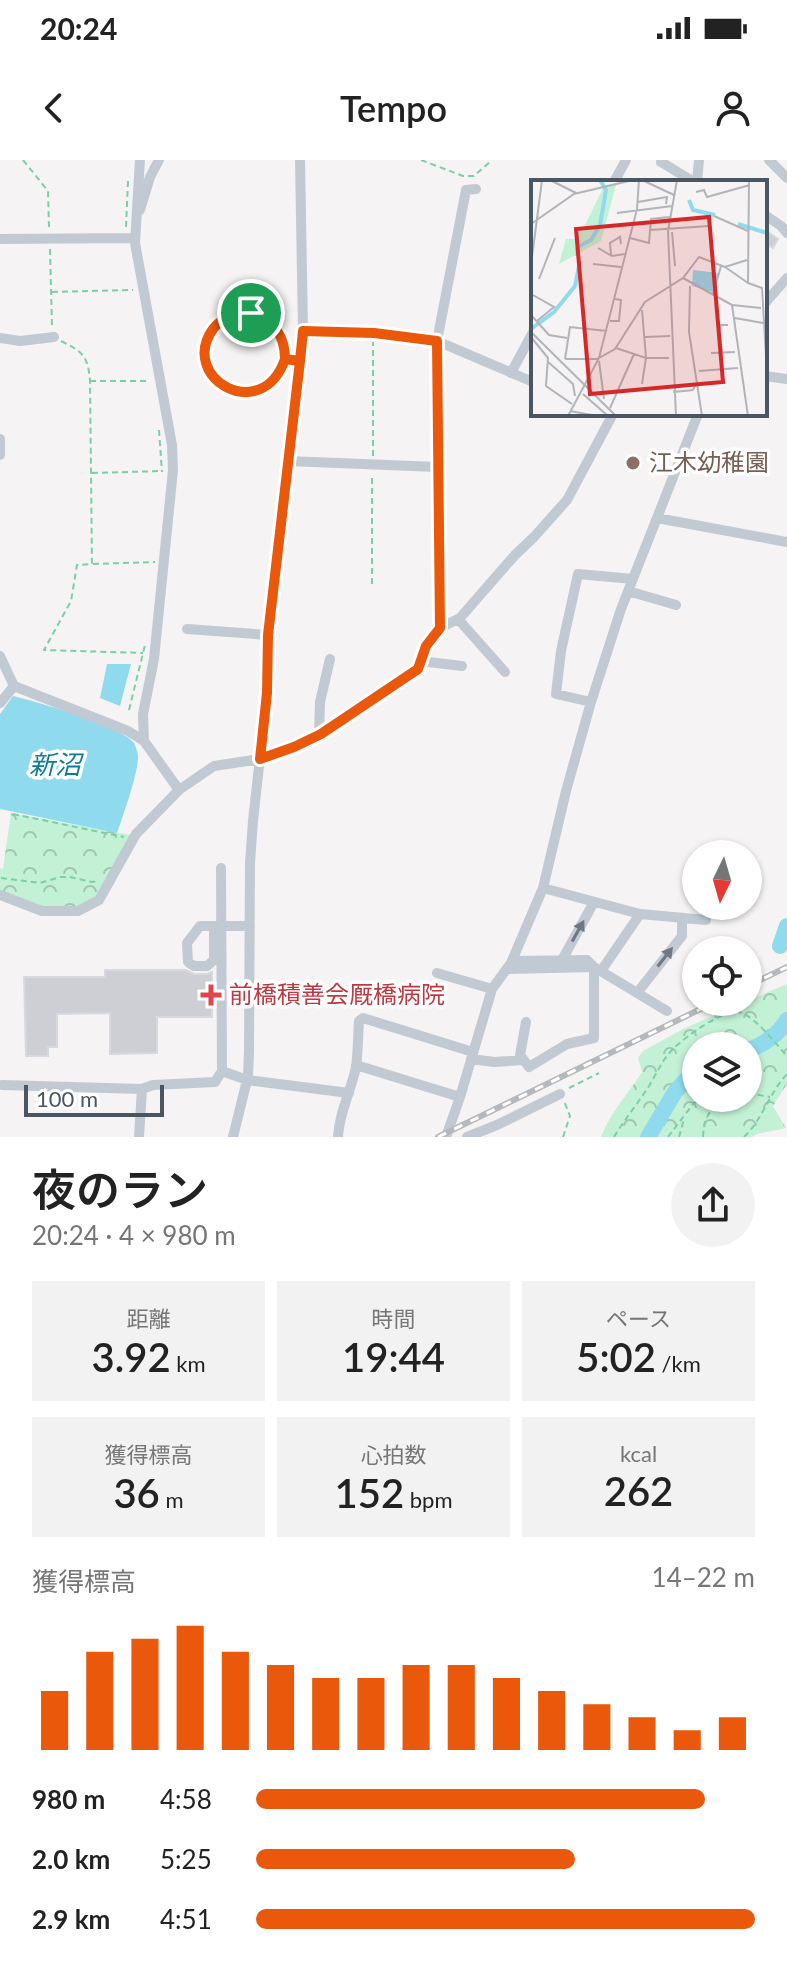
<!DOCTYPE html>
<html lang="ja">
<head>
<meta charset="utf-8">
<style>
  :root { --surface:#fff; --page:#f2f2f2; --text:#222; --muted:#767676; --accent:#ea580c }
  body { margin:0; font-family:Lato,"Noto Sans JP",sans-serif; background:var(--page); color:var(--text); height:100vh; display:flex; flex-direction:column; font-size:30px; white-space:nowrap }
  * { box-sizing:border-box; margin:0 }
  p { font-size:26px; color:var(--muted) }
  .icon { flex:none; width:44px; height:44px; fill:none; stroke:currentColor; stroke-width:2; stroke-linecap:round; stroke-linejoin:round }
  .map { position:relative; height:977px; overflow:hidden }
  .side { display:flex; flex-direction:column; background:var(--surface); flex:1 }
  .side>* { flex:none }
  .needle { width:52px; rotate:185deg }
  .controls { position:absolute; left:682px; top:680px; display:grid; gap:16px }
  .controls a { display:grid; place-items:center; width:80px; height:80px; border-radius:50%; background:var(--surface); box-shadow:0 2px 6px #0004; font-size:40px }
  .scale { position:absolute; left:24px; bottom:20px; width:140px; box-sizing:border-box; padding-left:8px; border:4px solid #4a5661; border-top:0; font-size:22px; line-height:28px; white-space:nowrap; color:#4a5661; -webkit-text-stroke:6px #fff; paint-order:stroke }
  .pin { position:absolute; display:grid; place-items:center; width:68px; height:68px; color:#fff; margin:-34px; border:4px solid #fff; border-radius:50%; box-shadow:0 2px 8px #0007 }
  .round { display:grid; place-items:center; flex:none; width:84px; height:84px; border-radius:42px; background:var(--page) }
  .overview { display:flex; align-items:center; justify-content:space-between; height:136px; padding:0 32px }
  h1 { font-size:44px; font-weight:600; line-height:60px }
  .metrics { display:grid; grid-template-columns:repeat(3,1fr); gap:12px; height:136px; padding:8px 32px }
  .metrics div { display:grid; align-content:center; border-radius:0px; background:var(--page); text-align:center }
  .metrics b { font-size:40px; font-weight:600 }
  .metrics small { font-size:22px; font-weight:400 }
  .metrics p { font-size:22px }
  .chart { height:224px; padding:16px 32px }
  .chart p { display:flex; justify-content:space-between }
  .chart svg { width:100%; height:144px; margin-top:8px; stroke:var(--accent); stroke-width:6 }
  ul { padding:0 32px; list-style:none; font-size:26px }
  li { display:grid; grid-template-columns:128px 96px 1fr; align-items:center; height:60px }
  li i { height:20px; border-radius:10px; background:var(--accent) }
  .status { display:flex; justify-content:space-between; align-items:center; height:56px; padding:0 40px; background:var(--surface); direction:ltr }
  .status svg { height:22px; fill:currentColor }
  header { display:flex; justify-content:space-between; align-items:center; height:104px; padding:0 32px; background:var(--surface); font-size:36px; font-weight:600 }
  .map>svg:first-child { display:block }
  .park { fill:url(#park-crowns); fill-rule:evenodd }
  .water { fill:#90daee }
  .lines { fill:none; stroke-linecap:round; stroke-linejoin:round }
  .river { stroke:#90daee; stroke-width:16 }
  .building { fill:#cdcfd5; stroke:#d7d9de; stroke-width:2 }
  .path { stroke:#7ad0a6; stroke-width:2; stroke-dasharray:6 4; stroke-linecap:butt }
  .minor { stroke:#c1cad2; stroke-width:10 }
  .rail-casing { stroke:#b5b8bd; stroke-width:6 }
  .rail { stroke:#fff; stroke-width:3; stroke-dasharray:9; stroke-linecap:butt }
  .oneway { fill:#6e7983 }
  .route-casing { stroke:#fff; stroke-width:16 }
  .route { stroke:#ea580c; stroke-width:10 }
  .education-dot { fill:#8d6e63; stroke:#fff; stroke-width:3 }
  .health-dot { fill:#e0444e; stroke:#fff; stroke-width:3 }
  .labels { text-anchor:middle; stroke-width:7; stroke-linejoin:round; paint-order:stroke }
  .education-label { font-size:24px; fill:#785e54; stroke:#fff; text-anchor:start }
  .health-label { font-size:24px; fill:#be3a42; stroke:#fff; text-anchor:start }
  .water-label { font-size:26px; font-style:italic; fill:#0c7c9b; stroke:#fff }
  .inset-river { fill:none; stroke:#90daee; stroke-width:4 }
  .inset-road { fill:none; stroke:#b1b4b9; stroke-width:2 }
  .view { fill:#d62828; fill-opacity:0.15; stroke:#d62828; stroke-width:4 }
  .inset-edge { fill:none; stroke:#4a5661; stroke-width:4 }
</style>
</head>
<body>
<div class="status"><b>20:24</b><svg viewBox="0 0 49 12"><path d="M0 12V9h3v3zM5 12V6h3v6zM10 12V3h3v9zM15 12V0h3v12zM26 1h20v11H26zM47 4h2v5h-2z"/></svg></div>
<header><svg class="icon" aria-label="back" viewBox="0 0 24 24"><path d="M15 5l-7 7 7 7"/></svg>Tempo<svg class="icon" aria-label="person" viewBox="0 0 24 24"><circle cx="12" cy="8" r="4"/><path d="M4 21q1-7 8-7t8 7"/></svg></header>
<div class="map">
<svg width="787" height="977" viewBox="0 0 787 977">
  <defs>
    <pattern id="park-crowns" width="20" height="18" patternUnits="userSpaceOnUse" patternTransform="scale(2)"><rect width="20" height="18" fill="#c3f1d5"/><path d="M2 6a3 3 0 1 1 6 0M12 15a3 3 0 1 1 6 0" fill="none" stroke="#a0c6b0"/></pattern>
  </defs>
  <rect width="100%" height="100%" fill="#f5f3f3"/>
  <path class="park" d="M11 653 131 675 97 738 76 747H42L0 732V708L3 709Z
    M787 824V924L773 946 786 968 757 974 752 977H601C610 953 628 934 642 912L638 898 643 891 683 869ZM696 886H748V938H696Z"/>
  <path class="water" d="M107 504H131L120 546 100 538Z
    M13 536C35 541 123 567 134 583 135 584 138 594 138 595 139 611 123 656 117 673L0 649V554Z"/>
  <g class="lines">
    <path class="river" d="M780 786 787 766
      M748 890C764 885 779 874 787 860
      M648 977 675 932 696 909"/>
  </g>
  <path class="building" d="M765 70 778 79 773 88 765 83Z
    M105 810H186L194 814H207L212 812V857H157V893L110 894V853L57 854V887H48V896H26L24 817H105Z"/>
  <g class="lines">
    <path class="path" d="M23 0 48 31 49 67
      M421 0 463 16H474L492 0
      M126 67 128 21
      M50 89 52 167
      M52 132 133 130
      M61 181C83 192 88 196 90 221L92 404 77 405 71 441 44 490 143 493
      M90 221H150
      M159 270 162 312
      M373 296V182
      M92 313 161 311
      M93 404 155 402
      M372 424V314
      M129 550 145 485
      M13 654 124 677
      M1 718 40 723 60 717H70L92 722 98 721
      M569 928 599 913
      M748 933 770 937
      M563 977 570 956 564 941
      M614 977C625 959 638 943 649 926 657 913 662 900 673 889 684 878 726 846 742 853 757 859 776 884 787 896
      M668 977 693 944 700 938
      M679 977 684 959
      M703 977C704 958 709 949 725 938
      M744 977C763 959 769 933 787 914"/>
    <path class="minor" d="M140 0 135 83 172 285 173 310 154 499 143 554 144 581
      M662 0 661 2 694 22
      M769 0 787 18
      M614 22 626 0
      M697 22 699 0
      M140 50 150 17 159 0
      M765 55 781 66 787 73
      M0 79 134 78
      M765 143 787 118
      M205 193a40 40 0 1 1 80 0a40 40 0 1 1-80 0Z
      M303 171 373 173 437 181 533 222
      M0 178 20 181 54 177
      M511 213 533 172
      M765 216 787 219
      M0 279V295
      M288 301 437 307
      M657 358 787 382
      M628 431 676 445
      M458 459 505 512
      M440 468 437 181 466 30 476 29
      M187 469 268 475
      M0 496 14 526 128 571 144 581 179 630
      M420 501 462 506
      M591 542 556 534 561 491 578 414 633 419
      M0 543 14 526
      M319 575 320 542 330 499
      M221 708 222 911
      M543 728 640 754 706 760
      M0 735 42 751H78L99 740 136 674 179 630 214 606 260 599 294 587 321 574 418 509 426 486 440 468 460 458 515 395 534 377 567 340 613 254
      M214 766V800L207 806H194L188 802 187 783 200 766H250
      M562 800 594 742
      M512 801 587 800 594 807 667 851
      M507 809 594 807
      M601 811 640 754
      M437 813 492 829
      M637 833 682 776V758
      M526 862 520 895 529 907 567 884 594 878V807
      M471 899 494 902 523 900
      M356 905 460 937
      M2 925 142 929 153 925 215 922 222 911 247 920 349 933
      M139 977 142 929
      M233 977 248 916 249 891 250 703 253 661 267 533 268 475 303 171 300 0
      M338 977C339 953 351 931 356 907 358 892 358 876 359 861L363 858 473 892
      M446 977 460 937 492 829 511 803 543 728 566 631 591 542 621 449 698 254
      M467 977 497 965 560 934"/>
    <defs>
      <path id="rail" d="M748 826 787 807
        M438 977 715 842"/>
    </defs>
    <use href="#rail" class="rail-casing"/>
    <use href="#rail" class="rail"/>
  </g>
  <defs><path id="oneway-solid" d="M-6-.8H1V-3.2L6.5 0L1 3.2V.8H-6Z" transform="scale(2)"/></defs>
  <g class="oneway">
    <use href="#oneway-solid" transform="translate(578 771) rotate(-61)"/>
    <use href="#oneway-solid" transform="translate(665 797) rotate(-52)"/>
  </g>
  <g class="lines">
    <defs>
      <path id="route" d="M251 153C274 161 285 175 285 199L300 201 268 475 267 533 260 599 294 587 321 574 418 509 426 486 440 468 437 181 374 173 303 171 300 201 285 199C262 266 178 218 213 169 223 156 236 153 251 153"/>
    </defs>
    <use href="#route" class="route-casing"/>
    <use href="#route" class="route"/>
  </g>
  <circle class="education-dot" cx="633" cy="303" r="8"/>
  <path class="health-dot" d="M207 823h8v8h8v8h-8v8h-8v-8h-8v-8h8z"/>
  <g class="labels">
    <g class="education-label">
      <text x="649" y="311">江木幼稚園</text>
    </g>
    <g class="health-label">
      <text x="229" y="843">前橋積善会厩橋病院</text>
    </g>
    <g class="water-label">
      <text x="55" y="614">新沼</text>
    </g>
  </g>
  <g transform="translate(531 20)">
    <rect width="236" height="236" fill="#f5f3f3"/>
    <path d="M85 5 70 61 28 84 35 59H45V50L54 45 72 8Z" fill="#c3f1d5"/>
    <path d="M162 90 188 93 182 112 161 106Z" fill="#90daee"/>
    <path class="inset-river" d="M158 20 162 30 184 35M207 44 236 53M46 76 47 67 60 60 69 45 75 10 69 0M0 149 23 132 44 106 49 81"/>
    <path class="inset-road" d="M19 0 45 13M111 0 143 15M218 0 217 103 231 108 236 193M165 12 173 10 176 17 219 5M107 22 136 17 135 24M86 33 141 26M183 36 217 51M0 44 43 14 102 0M119 50 178 46M141 52 144 86M99 58 118 63 120 39 139 37M67 68 81 76 94 74M80 75 79 63 89 57 90 64M62 84 90 87M0 85 11 0M194 87 217 103M152 98 201 125 217 236M8 99 24 58M159 106 158 152 171 236M0 114 23 127 6 141M182 114 190 86M201 125 230 128M111 130 115 178 111 204M0 135 18 155 36 158M204 138 232 143M79 141H88L90 120 84 119M0 152 85 236M0 157 17 178M114 157 139 156M85 168 115 178H138M191 172 188 152 190 145H197M180 173 204 172M17 177 15 206 41 224M34 179H66L84 169 114 122 152 98 168 77 194 87 216 80M34 179 39 147 76 151M16 181 42 204 44 216M68 181 73 219M168 191 207 188M142 212 162 210 166 202M52 214 77 236M79 228 103 174M39 231 66 236M37 236 68 178 106 29 108 0M145 236 137 51 146 0"/>
    <path class="view" d="M178 37 192 202 59 214 45 49Z"/>
    <rect width="236" height="236" class="inset-edge"/>
  </g>
</svg>
<div class="controls">
<a><svg class="needle" viewBox="-14 -14 28 28"><path d="M0-13l5 13h-10z" fill="#e53935"/><path d="M0 13l5-13h-10z" fill="#767676"/></svg></a>
<a><svg class="icon" aria-label="locate" viewBox="0 0 24 24"><circle cx="12" cy="12" r="6"/><path d="M12 2v4M12 18v4M2 12h4M18 12h4"/></svg></a>
<a><svg class="icon" aria-label="layers" viewBox="0 0 24 24"><path d="M12 4l9 5-9 5-9-5zM3 14l9 5 9-5"/></svg></a>
</div>
<div class="scale">100 m</div>
<div class="pin" style="left:251px;top:153px;background:#1e9e55"><svg class="icon" aria-label="arrive" viewBox="0 0 24 24"><path d="M6 21V4h12l-3 4 3 4H6"/></svg></div>
</div>
<section class="side">
<div class="overview"><div><h1>夜のラン</h1><p>20:24 · 4 × 980 m</p></div><a class="round"><svg class="icon" aria-label="share" viewBox="0 0 24 24"><path d="M12 15V3M7 8l5-5 5 5M5 13v7h14v-7"/></svg></a></div>
<div class="metrics">
<div><p>距離</p><b>3.92<small> km</small></b></div>
<div><p>時間</p><b>19:44</b></div>
<div><p>ペース</p><b>5:02<small> /km</small></b></div>
</div>
<div class="metrics">
<div><p>獲得標高</p><b>36<small> m</small></b></div>
<div><p>心拍数</p><b>152<small> bpm</small></b></div>
<div><p>kcal</p><b>262</b></div>
</div>
<div class="chart"><p><span>獲得標高</span>14–22 m</p>
<svg viewBox="0 0 160 44" preserveAspectRatio="none"><path d="M5 44V26M15 44V14M25 44V10M35 44V6M45 44V14M55 44V18M65 44V22M75 44V22M85 44V18M95 44V18M105 44V22M115 44V26M125 44V30M135 44V34M145 44V38M155 44V34"/></svg>
</div>
<ul>
<li><b>980 m</b>4:58<i style="width:90%"></i></li>
<li><b>2.0 km</b>5:25<i style="width:64%"></i></li>
<li><b>2.9 km</b>4:51<i style="width:100%"></i></li>
</ul>
</section>
</body>
</html>
